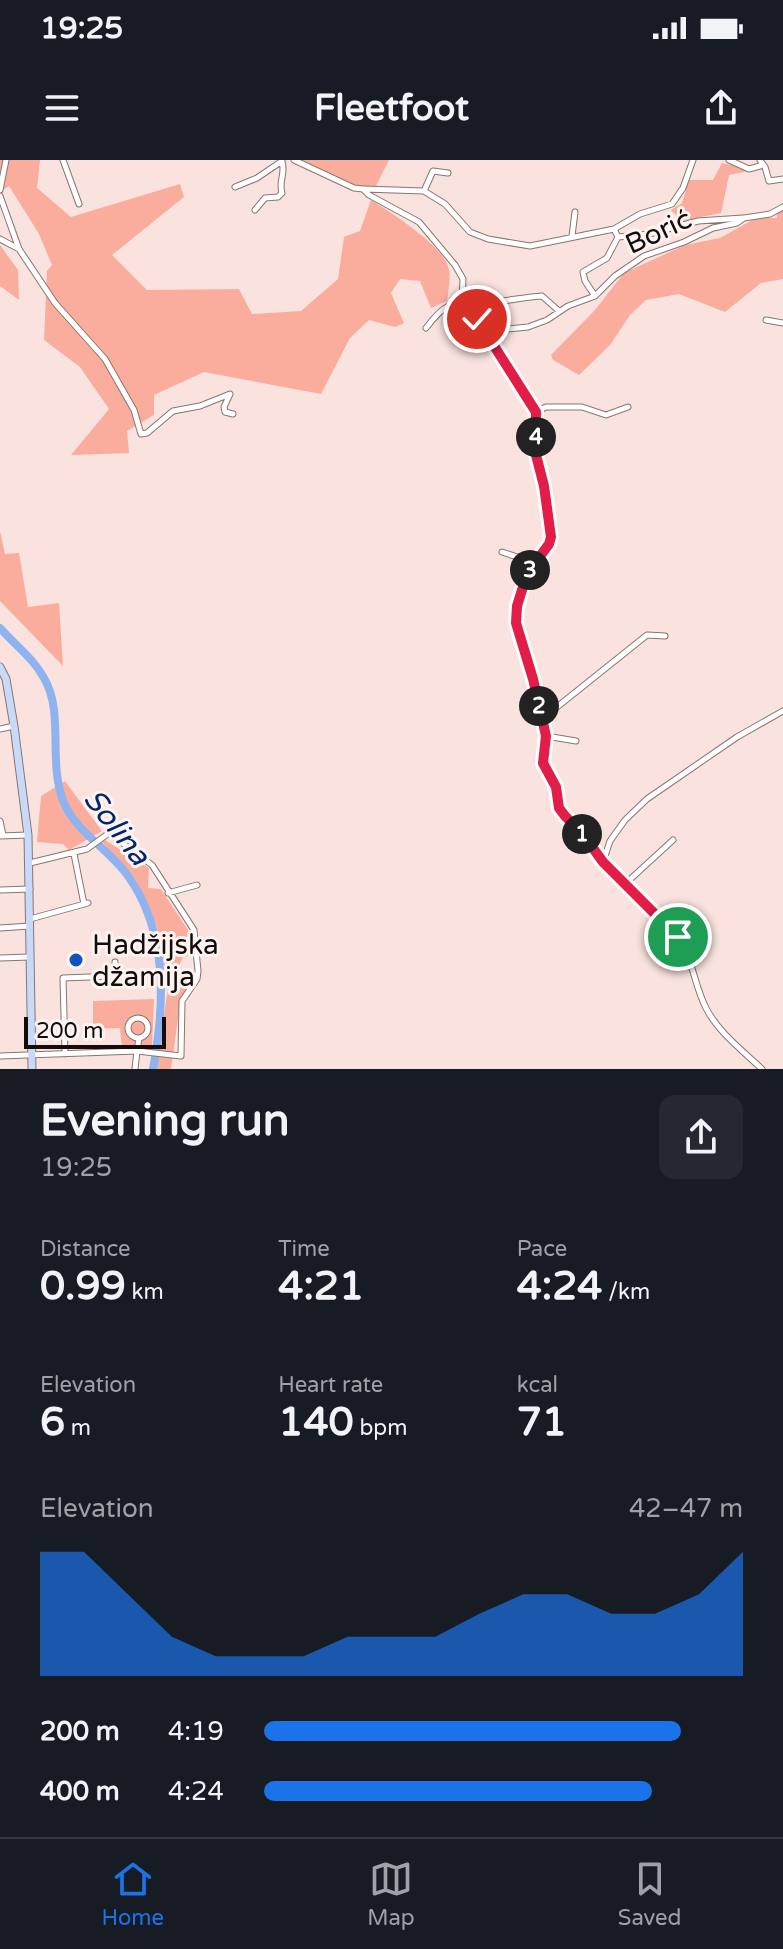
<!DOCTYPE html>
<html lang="en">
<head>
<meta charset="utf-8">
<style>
  :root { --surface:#171b24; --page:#242831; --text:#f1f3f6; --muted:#9ea1a6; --line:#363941; --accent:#1a73e8 }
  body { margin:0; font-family:"Varela Round",sans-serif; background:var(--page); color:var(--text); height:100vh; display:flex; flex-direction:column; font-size:30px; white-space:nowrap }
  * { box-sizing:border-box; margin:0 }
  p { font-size:26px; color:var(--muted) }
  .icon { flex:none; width:44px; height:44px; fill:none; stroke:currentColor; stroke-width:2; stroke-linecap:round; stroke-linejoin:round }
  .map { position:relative; height:909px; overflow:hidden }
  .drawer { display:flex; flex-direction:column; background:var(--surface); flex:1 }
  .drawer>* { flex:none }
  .scale { position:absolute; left:24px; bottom:20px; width:142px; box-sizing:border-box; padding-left:8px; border:4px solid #130c0a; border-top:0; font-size:22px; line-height:28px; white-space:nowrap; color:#130c0a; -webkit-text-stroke:6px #fdf4f2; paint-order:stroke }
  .pin { position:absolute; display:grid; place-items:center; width:68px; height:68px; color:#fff; margin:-34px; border:4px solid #fff; border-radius:50%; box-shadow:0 2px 8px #0007 }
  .km { position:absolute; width:40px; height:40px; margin:-20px; border-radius:50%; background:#222; color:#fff; font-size:22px; line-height:40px; text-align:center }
  .round { display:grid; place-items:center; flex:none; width:84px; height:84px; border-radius:16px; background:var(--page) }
  .overview { display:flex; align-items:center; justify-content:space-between; height:136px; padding:0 40px }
  h1 { font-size:44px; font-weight:700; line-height:60px }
  .metrics { display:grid; grid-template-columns:repeat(3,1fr); gap:12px; height:136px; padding:8px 40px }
  .metrics div { display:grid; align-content:center }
  .metrics b { font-size:40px; font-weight:700 }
  .metrics small { font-size:22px; font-weight:400 }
  .metrics p { font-size:22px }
  .chart { height:224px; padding:16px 40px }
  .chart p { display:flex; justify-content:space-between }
  .chart svg { width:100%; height:144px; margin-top:8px; fill:var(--accent); opacity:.7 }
  ul { padding:0 40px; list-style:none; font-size:26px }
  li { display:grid; grid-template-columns:128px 96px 1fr; align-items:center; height:60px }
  li i { height:20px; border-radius:10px; background:var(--accent) }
  .status { display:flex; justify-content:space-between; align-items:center; height:56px; padding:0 40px; background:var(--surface); direction:ltr }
  .status svg { height:22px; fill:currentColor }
  header { display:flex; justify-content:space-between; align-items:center; height:104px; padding:0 40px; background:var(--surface); font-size:36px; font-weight:700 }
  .menu { display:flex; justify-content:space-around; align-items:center; height:112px; border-top:2px solid var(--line); background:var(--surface); font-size:22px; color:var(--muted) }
  .menu a { display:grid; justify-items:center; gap:4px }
  .menu .active { color:var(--accent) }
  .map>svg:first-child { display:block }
  .green { fill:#faad9c }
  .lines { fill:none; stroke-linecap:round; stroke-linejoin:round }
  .river { stroke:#8eb3f0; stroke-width:8 }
  .minor-casing { stroke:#897570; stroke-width:7 }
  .secondary-casing { stroke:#897570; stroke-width:9 }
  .minor { stroke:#fff; stroke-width:5 }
  .secondary { stroke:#c8dafa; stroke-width:7 }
  .route-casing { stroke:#fff; stroke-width:16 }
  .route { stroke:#e11d48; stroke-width:10 }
  .poi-dot { fill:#1153be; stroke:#fdf4f2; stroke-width:3 }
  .labels { text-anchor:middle; stroke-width:6; stroke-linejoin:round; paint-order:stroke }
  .street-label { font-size:28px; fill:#130c0a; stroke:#fdf4f2 }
  .poi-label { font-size:28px; fill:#130c0a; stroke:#fdf4f2; text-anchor:start }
  .water-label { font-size:30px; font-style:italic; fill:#00266b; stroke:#fdf4f2 }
</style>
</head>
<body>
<div class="status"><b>19:25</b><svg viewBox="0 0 49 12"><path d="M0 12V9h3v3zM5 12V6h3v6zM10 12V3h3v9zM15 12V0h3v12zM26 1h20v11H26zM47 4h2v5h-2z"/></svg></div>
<header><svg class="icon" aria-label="menu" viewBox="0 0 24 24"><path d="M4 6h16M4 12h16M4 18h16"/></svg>Fleetfoot<svg class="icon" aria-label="share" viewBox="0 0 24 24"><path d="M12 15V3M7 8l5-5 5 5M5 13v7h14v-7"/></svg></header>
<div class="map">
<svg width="783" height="909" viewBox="0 0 783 909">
  <rect width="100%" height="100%" fill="#fae3de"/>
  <path class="green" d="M0 0H40L37 28 71 57 180 24 184 37 112 95 147 130 239 129 252 154 301 151 338 119 344 77 360 71 371 40C390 52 446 87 449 110 451 119 448 132 447 141L431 148 420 121 400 119 391 133 404 163 395 167 369 160 350 178 321 234 204 212 154 235V255L127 271 129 293 71 295 109 249 80 207 44 180 47 111 52 105 39 74 9 26 0 32Z
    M294 0H389L376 26 354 28Z
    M722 3 754 10 729 15 721 53 682 61 671 50 682 43 689 20H713Z
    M783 50V119L761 123 725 152 679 134 646 140 630 155 610 185 579 215 553 200 551 195 595 150 624 113 685 85 720 78 756 58H777V51Z
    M0 85 18 110 19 140 0 126Z
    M0 371 5 394 19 393 28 447 59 443 63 506 0 441Z
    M65 621 102 671 69 690 63 684 37 682 41 636Z
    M105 680 149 708 148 728 161 729 190 773 192 795 183 797 179 806 164 808 157 767 137 722 102 682Z
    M169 821 188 822 178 859 171 909H156Z
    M154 839 152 888H122L120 868 93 869V841Z"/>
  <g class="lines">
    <path class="river" d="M0 468C15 485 33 498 44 518 65 554 47 602 64 643 76 672 110 690 128 716 168 772 165 844 153 909"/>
    <defs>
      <path id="minor" d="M63 0 79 44
        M294 0 354 28 363 29 369 35 419 62 455 105 463 119 462 140 487 171 488 178 502 195 536 252 535 291 544 326 551 377 549 384 527 414 521 429 516 463 533 519 546 576 543 603 556 627 559 648 565 656 582 673 603 702 678 777C693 799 694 825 706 848 718 872 743 891 762 909
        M729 0 749 9 760 6 762 3
        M760 0 765 7 769 21 783 19
        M235 27 257 18 282 1
        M364 29 424 31 445 44 470 72 488 79 530 86 614 69 640 54 672 44 683 28 693 0
        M0 30 6 0
        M424 31 433 11 448 13
        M0 36 19 89
        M255 50 265 38 278 37 282 33C278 21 286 14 282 2
        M614 69 618 77 649 74 698 61 743 58
        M572 76 575 52
        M0 79 19 89 55 143 105 199 134 250 141 274 147 273 173 251 200 246 230 234 224 247 225 252 233 254
        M595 136 585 121 583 112 607 98 618 77
        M766 160 783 163
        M426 168C451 135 456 145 491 142 508 141 525 137 542 136L559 151
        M487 171 528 167 547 160 568 146 595 136 615 116 644 96 684 82 713 68 737 63 744 58 770 54 783 47
        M536 252 546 247H582L606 255 628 247
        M502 392 535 403
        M542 559 647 475 665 476
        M0 569 14 566
        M546 576 576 581
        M0 661 3 675
        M0 676 28 675
        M74 694 84 744
        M603 702 610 681 625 660 647 639 737 577 783 551
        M30 703 87 689 109 673 152 705 194 770 198 811 197 819 182 841 181 896 137 891 139 878
        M625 724 673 680
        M0 730 30 729
        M168 733 197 725
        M30 759 88 743
        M0 768 30 766
        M0 798 30 797
        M128 868a10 10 0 1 1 20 0a10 10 0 1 1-20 0Z
        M65 894 63 818 116 816 115 802
        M0 896 137 891 135 909"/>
      <path id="secondary" d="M0 507 6 519 14 566 28 675 32 909"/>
    </defs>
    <use href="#minor" class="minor-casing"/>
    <use href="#secondary" class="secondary-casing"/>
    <use href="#minor" class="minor"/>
    <use href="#secondary" class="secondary"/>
  </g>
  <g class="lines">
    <defs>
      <path id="route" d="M477 159 536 252 535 291 544 326 551 377 549 384 527 414 517 446 516 463 533 519 546 576 543 603 556 627 559 648 565 656 582 673 603 702 678 777"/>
    </defs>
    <use href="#route" class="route-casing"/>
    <use href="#route" class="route"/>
  </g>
  <circle class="poi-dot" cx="76" cy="800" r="8"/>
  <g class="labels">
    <g class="street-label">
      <text transform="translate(658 71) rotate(-25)" y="10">Borić</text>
    </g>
    <g class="poi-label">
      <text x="92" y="794">Hadžijska<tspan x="92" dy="32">džamija</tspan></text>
    </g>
    <g class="water-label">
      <text transform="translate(117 667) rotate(52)" y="10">Solina</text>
    </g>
  </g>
</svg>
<div class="scale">200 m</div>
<div class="pin" style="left:678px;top:777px;background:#1e9e55"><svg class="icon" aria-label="arrive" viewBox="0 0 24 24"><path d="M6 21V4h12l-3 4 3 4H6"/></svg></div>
<div class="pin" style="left:477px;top:159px;background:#d93025"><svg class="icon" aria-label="check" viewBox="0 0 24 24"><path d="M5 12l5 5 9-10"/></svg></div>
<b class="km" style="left:582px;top:674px">1</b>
<b class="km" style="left:539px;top:546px">2</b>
<b class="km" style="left:530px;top:410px">3</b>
<b class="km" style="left:536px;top:277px">4</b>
</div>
<section class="drawer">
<div class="overview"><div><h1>Evening run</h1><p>19:25</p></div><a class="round"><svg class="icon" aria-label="share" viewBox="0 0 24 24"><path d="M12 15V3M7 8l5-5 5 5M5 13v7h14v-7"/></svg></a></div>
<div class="metrics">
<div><p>Distance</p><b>0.99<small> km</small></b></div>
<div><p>Time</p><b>4:21</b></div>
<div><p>Pace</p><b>4:24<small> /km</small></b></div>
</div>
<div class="metrics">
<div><p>Elevation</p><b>6<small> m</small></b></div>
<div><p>Heart rate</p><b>140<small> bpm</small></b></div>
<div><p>kcal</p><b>71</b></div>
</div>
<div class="chart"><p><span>Elevation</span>42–47 m</p>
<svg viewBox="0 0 160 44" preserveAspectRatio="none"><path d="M0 44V6L10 6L20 19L30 32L40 38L50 38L60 38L70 32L80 32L90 32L100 25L110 19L120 19L130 25L140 25L150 19L160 6V44z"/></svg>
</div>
<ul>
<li><b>200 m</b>4:19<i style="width:87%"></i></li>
<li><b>400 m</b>4:24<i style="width:81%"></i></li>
</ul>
</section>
<nav class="menu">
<a class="active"><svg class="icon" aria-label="home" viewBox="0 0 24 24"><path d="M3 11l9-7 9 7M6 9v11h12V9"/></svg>Home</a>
<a><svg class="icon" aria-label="map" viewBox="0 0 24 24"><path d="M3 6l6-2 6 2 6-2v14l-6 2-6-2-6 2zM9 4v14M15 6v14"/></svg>Map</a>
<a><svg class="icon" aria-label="saved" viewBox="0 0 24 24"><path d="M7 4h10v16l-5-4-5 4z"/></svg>Saved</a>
</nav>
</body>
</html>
